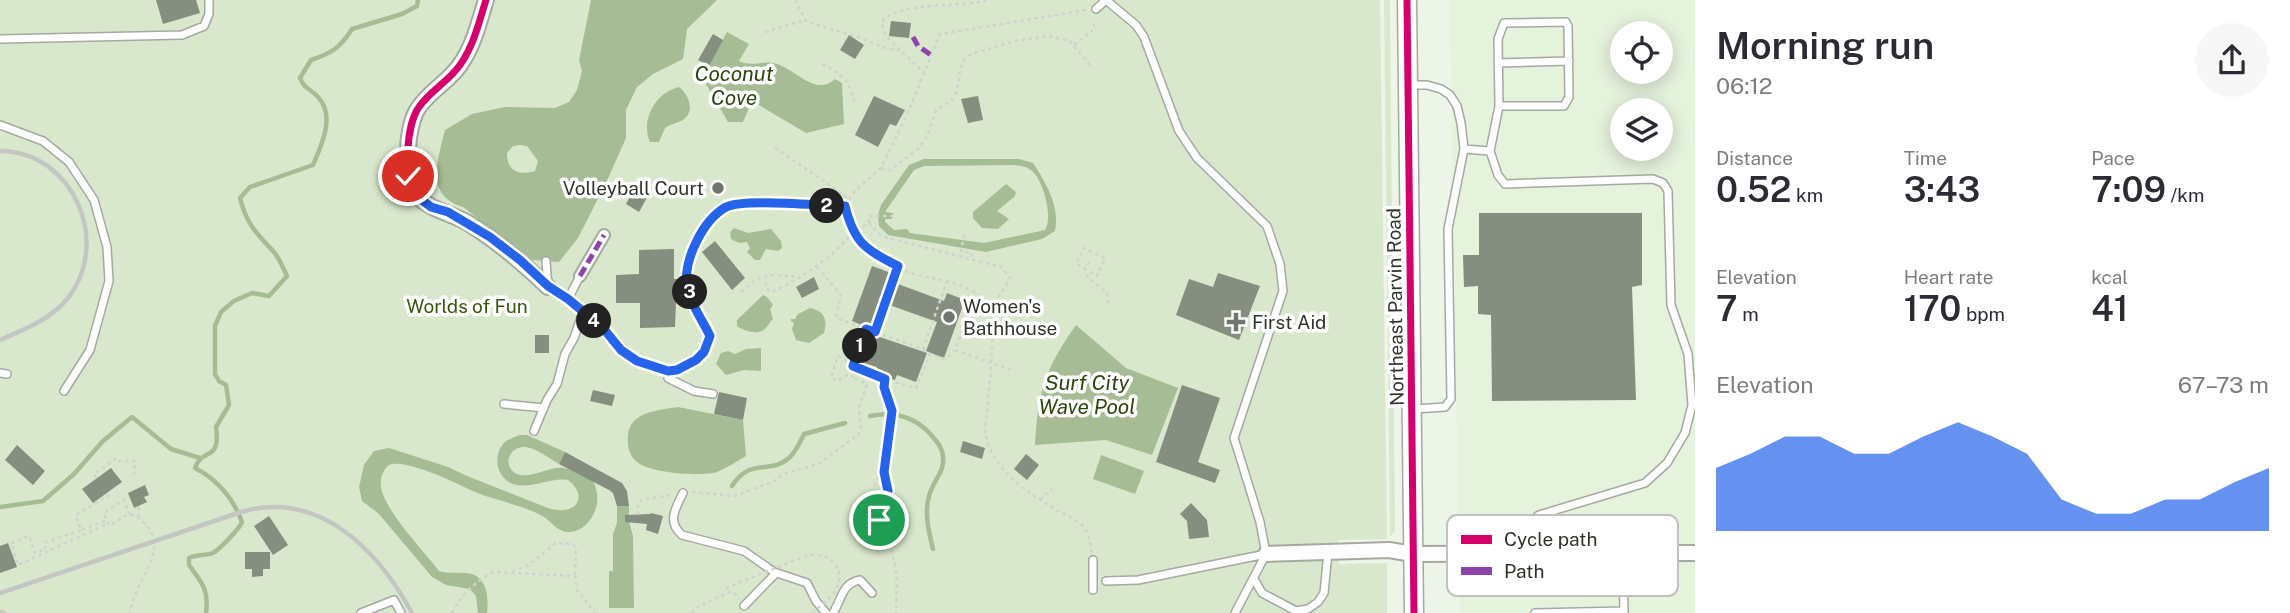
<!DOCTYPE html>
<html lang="en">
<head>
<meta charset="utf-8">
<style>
  :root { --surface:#fff; --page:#f7f7f7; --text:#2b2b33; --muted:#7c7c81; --accent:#2563eb }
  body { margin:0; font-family:"Public Sans",sans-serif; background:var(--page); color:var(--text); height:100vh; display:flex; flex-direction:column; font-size:26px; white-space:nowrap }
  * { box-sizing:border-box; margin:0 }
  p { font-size:23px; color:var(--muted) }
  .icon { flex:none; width:38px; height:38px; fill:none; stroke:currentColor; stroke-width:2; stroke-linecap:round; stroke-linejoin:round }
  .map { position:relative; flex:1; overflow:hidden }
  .panel { display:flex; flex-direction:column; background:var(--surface); width:595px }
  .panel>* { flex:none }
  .controls { position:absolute; left:1610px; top:21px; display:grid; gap:14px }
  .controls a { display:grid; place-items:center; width:63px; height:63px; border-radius:50%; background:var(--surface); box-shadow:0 4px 18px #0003; font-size:35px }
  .pin { position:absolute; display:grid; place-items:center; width:60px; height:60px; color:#fff; margin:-30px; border:4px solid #fff; border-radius:50%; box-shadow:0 2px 7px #0007 }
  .km { position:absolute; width:35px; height:35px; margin:-18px; border-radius:50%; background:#222; color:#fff; font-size:19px; line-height:35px; text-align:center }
  .round { display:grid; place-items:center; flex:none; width:74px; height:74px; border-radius:37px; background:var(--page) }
  .overview { display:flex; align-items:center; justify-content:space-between; height:119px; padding:0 21px }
  h1 { font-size:38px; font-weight:600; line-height:52px }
  .stats { display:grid; grid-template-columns:repeat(3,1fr); gap:10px; height:119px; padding:7px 21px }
  .stats div { display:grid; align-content:center }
  .stats b { font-size:35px; font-weight:600 }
  .stats small { font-size:19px; font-weight:400 }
  .stats p { font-size:19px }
  .chart { height:196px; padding:14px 21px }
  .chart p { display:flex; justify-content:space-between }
  .chart svg { width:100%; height:126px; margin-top:7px; fill:var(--accent); opacity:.7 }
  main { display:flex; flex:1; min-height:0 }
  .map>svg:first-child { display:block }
  .built { fill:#e5f2dc; fill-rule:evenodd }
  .green { fill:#d9e8cc }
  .water { fill:#a6bc94; fill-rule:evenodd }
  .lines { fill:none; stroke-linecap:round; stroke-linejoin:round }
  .stream { stroke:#a6bc94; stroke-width:4.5 }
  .building { fill:#868e7f }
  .service-casing { stroke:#a4aaa0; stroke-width:10 }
  .pedestrian-casing { stroke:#a4aaa0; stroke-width:14 }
  .minor-casing { stroke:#a4aaa0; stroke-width:18 }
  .tertiary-casing { stroke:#a4aaa0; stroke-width:21 }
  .path { stroke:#d1d3cf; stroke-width:2.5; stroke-dasharray:3.5 3.5; stroke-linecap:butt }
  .service { stroke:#fcfdfc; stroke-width:7 }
  .pedestrian { stroke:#fcfdfc; stroke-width:10 }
  .minor { stroke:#fcfdfc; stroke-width:14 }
  .tertiary { stroke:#fcfdfc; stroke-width:18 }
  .rail { stroke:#c4c6c3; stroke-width:4.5 }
  .path-bridge { stroke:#d1d3cf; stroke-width:2.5; stroke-dasharray:3.5 3.5; stroke-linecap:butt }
  .quiet { stroke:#8e44ad; stroke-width:5; stroke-dasharray:10 5; stroke-linecap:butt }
  .cycleway-casing { stroke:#fff; stroke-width:11 }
  .cycleway { stroke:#d6006c; stroke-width:7 }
  .route-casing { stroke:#fff; stroke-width:14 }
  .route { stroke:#2563eb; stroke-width:9 }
  .poi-dot { fill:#72776d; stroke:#fff; stroke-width:2.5 }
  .labels { text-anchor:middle; stroke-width:7; stroke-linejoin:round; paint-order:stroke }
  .poi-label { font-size:19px; fill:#2f342b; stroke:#fff; text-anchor:start }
  .park-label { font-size:19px; fill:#355808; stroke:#fff }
  .street-label { font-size:19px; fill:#2f342b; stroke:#fff }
  .water-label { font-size:21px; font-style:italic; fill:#2b460d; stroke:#fff }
  .key { fill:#fff; stroke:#c1c2bf; stroke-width:2 }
  .key-label { font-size:19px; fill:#2f342b }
</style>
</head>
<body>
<main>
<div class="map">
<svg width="1695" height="613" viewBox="0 0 1695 613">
  <rect width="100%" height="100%" fill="#edf4e8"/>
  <path class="built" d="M1450 0H1695V613H1460ZM1622 33H1661V72H1622ZM1622 110H1661V149H1622Z"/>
  <path class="green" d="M0 0H1380L1387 539 1338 540 1339 564 1387 563V613H0Z
    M1384 0H1390V19L1395 531 1390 537Z"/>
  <path class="water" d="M591 0H717L687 29 683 59 653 74 637 87 626 110V138L605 185 578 238 559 262 532 260 463 207C424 196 438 159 445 130L472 114 505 107 555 108 569 102 577 90 582 71 579 60ZM520 145 527 146 538 161 535 171C518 176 507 171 507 153L513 146Z
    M727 32 749 44 739 61C751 67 761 61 773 63 795 67 814 98 835 79L842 83 844 124 806 133 752 101 743 122H728L703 79 704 74Z
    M679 87C690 96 696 113 681 121 675 124 670 124 665 128L659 142H650C640 120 656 92 679 87Z
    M924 159H1019L1033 163C1046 183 1060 206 1055 231L1042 239 986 252 888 235 879 226 878 215 881 205 909 165ZM924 166 1014 165C1023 166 1029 167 1035 174 1044 186 1053 217 1045 230L984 243 910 233 907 229 894 230 885 222V219H892L893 213 885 212 914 170Z
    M1006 184 1016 192 1015 196 997 211 1009 219 998 229 982 228 973 218V212Z
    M734 228 748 233 771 229 781 241 782 248 778 251 766 249 760 260H755L747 252 750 248 747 242 739 243 731 239 730 232Z
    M763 295 767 297 773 305 770 309 773 319C770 321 769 325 766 328 758 336 744 331 737 326V320Z
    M810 308C824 311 828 319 824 333L809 343 796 340 792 329 794 323 791 321V319H795L798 314Z
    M1076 325 1126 368 1178 388 1152 455 1106 440 1035 445C1038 391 1045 369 1076 325Z
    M761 348V371L744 370 726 375 716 364 721 353 728 351 735 354 746 349Z
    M678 407 743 420 746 456C737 461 727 468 717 472 700 477 650 473 637 462 631 457 628 450 628 443 625 412 654 411 678 407Z
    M520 435H527L565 452 559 464C549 458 536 448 525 447 510 446 502 464 515 473 528 481 549 466 563 468 573 469 585 477 593 481 599 493 599 505 592 517 587 526 577 533 566 532 556 530 552 522 544 517 520 503 489 500 464 487 451 480 402 458 389 465 386 467 384 470 383 473 378 483 382 494 387 503 400 527 422 549 439 571 448 574 457 572 467 573 487 575 489 597 487 613H478L476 596 470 589 446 585 432 577 379 514 362 501 359 487 364 465 374 451 389 448 448 467 467 476 548 508C577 517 589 496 568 480 549 477 532 490 513 484 496 478 492 454 505 442 509 439 515 437 520 435Z
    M1101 455 1144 471 1135 494 1093 479Z
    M617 506H629V521L633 536 634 608H609V571H613V534L617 523Z"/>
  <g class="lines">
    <path class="stream" d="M870 416C895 411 917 418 933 437 938 443 942 448 943 456 945 473 933 480 929 496 924 513 929 533 933 549
      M732 486C750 457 770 475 789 458 796 452 800 442 804 434L845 423
      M0 507 43 501 74 474 103 441 132 417 171 449 200 458
      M206 613C209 589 202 583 189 565V558C197 554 205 556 213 553 219 550 240 528 242 522 233 498 218 480 195 468 202 447 221 463 216 427L229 405 226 385 219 381 215 374V326L221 312 234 301 252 293 269 296 287 276C283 268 279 257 273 251 256 233 246 223 240 198L250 187 313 165C321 146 336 116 318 97 310 88 305 90 300 78L311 60C332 53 340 48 352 29L402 14 417 6 418 0"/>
  </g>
  <path class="building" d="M156 0H196L200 13 163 24Z
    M891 21 911 23 909 38 889 36Z
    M713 34 723 40 709 66 698 60Z
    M849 35 864 45 855 59 840 50Z
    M874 96 905 110 896 126 890 124 878 147 855 135Z
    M978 96 983 120 968 123 961 99Z
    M636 186 649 194 639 212 626 204Z
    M1479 213H1642V285L1632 287 1636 400 1492 401 1491 315 1478 314V286L1464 287 1463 255H1479Z
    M715 241 745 278 732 290 702 252Z
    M674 249V279H677L675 327 640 328V303H616V275L639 274V250Z
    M872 266 891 273 890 281 944 301 947 293 965 300 944 358 926 351 937 322 881 302 871 329 852 321Z
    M1218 273 1260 286 1239 340 1176 315 1189 279 1213 287Z
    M814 277 819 289 802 298 796 287Z
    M865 332 927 353 916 382 897 375 895 380 875 373 877 367 856 361Z
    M535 335H549V353H535Z
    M1182 385 1220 398 1198 462 1220 470 1215 483 1156 462Z
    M593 390 615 395 612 406 590 401Z
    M719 392 747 398 743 420 714 414Z
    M963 441 985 448 982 459 960 452Z
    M17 445 45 471 33 485 5 460Z
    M565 452 622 483 627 491 629 506H617L613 493 609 490 559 464Z
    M1026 454 1039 465 1027 480 1014 469Z
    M111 468 122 482 93 503 82 489Z
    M145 485 149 495 144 497 147 502 134 508 128 493Z
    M1191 503 1207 520 1209 537 1189 539 1187 521 1180 514Z
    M651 513 663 516 658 534 646 530 647 524 625 522V515L650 514Z
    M269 516 288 545 273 555 254 526Z
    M8 543 17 567 0 573V546Z
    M245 552H270V569H263V576L252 577V569H245Z"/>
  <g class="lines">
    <defs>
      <path id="service" d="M1106 0 1136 25 1144 37 1179 131 1197 158 1267 226 1280 264 1283 291 1234 438 1260 522 1266 554
        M1096 9 1106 0
        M0 39 182 35 204 26 209 14V0
        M1498 63 1569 61
        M1408 85H1427L1441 89 1450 95 1457 106 1461 123 1464 149 1448 229 1451 399 1445 407 1414 409
        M0 125 43 141 69 162 94 200 107 247 109 281 90 350 64 391
        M1464 149 1490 151 1498 175 1505 184 1653 179 1663 183 1668 191 1671 305 1688 354 1692 405 1685 433 1667 463 1645 483 1539 515 1530 522 1527 553
        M1490 151 1499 106 1498 39 1504 23 1566 22 1568 26 1569 97 1564 106H1499
        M546 261 548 287C567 298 585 312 601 326 614 337 622 350 637 361
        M568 299 580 276
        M0 373 7 374
        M668 378 694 391 713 394
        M504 404 544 408
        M534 431 547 400 557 384 565 354 574 338 583 312
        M683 493C675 509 667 522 682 535L744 551 774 572 807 583 816 601 826 613
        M1623 555 1624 613
        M1254 579 1262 593 1296 611 1308 609 1318 602 1324 593 1328 552
        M1106 581 1138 580 1266 554
        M1093 590V560
        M744 606 776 573
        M361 613 394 600 401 613
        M833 613C842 599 842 583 860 580L872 593
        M1235 613 1266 554
        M1535 613 1624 611"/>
      <path id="pedestrian" d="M580 276 604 235"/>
      <path id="minor" d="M486 0C479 22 474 45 460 65 449 81 430 91 419 107 406 125 403 177 417 195 428 210 452 213 468 223 497 241 523 263 548 287
        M1266 554 1389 550 1413 554 1695 553"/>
      <path id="tertiary" d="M1407 0 1414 613"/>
    </defs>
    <use href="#service" class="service-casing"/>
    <use href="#pedestrian" class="pedestrian-casing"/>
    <use href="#minor" class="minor-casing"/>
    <use href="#tertiary" class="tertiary-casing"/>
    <path class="path" d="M795 0 805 20C819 26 833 30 848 34 869 39 879 49 902 51
      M1086 10 940 34 909 110 881 168 854 192 845 206C847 214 848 225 852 232 865 251 892 268 914 274 940 281 975 282 990 308 997 320 987 412 985 431 990 468 1025 491 1055 509 1064 514 1075 519 1083 526 1089 533 1090 543 1092 552
      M765 32 805 20
      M1074 45 1094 29V20
      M822 64C844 75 848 79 855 103
      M925 74 886 36 882 26 884 18C913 1 956 8 988 0
      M775 148 850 199
      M881 168 890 170 918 149 927 136 936 111 952 100 957 91 961 67 964 60 971 54 1015 41 1048 36 1070 41 1089 64 1084 66
      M869 223V216H893
      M964 235 961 251 972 253 970 259
      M1089 262 1086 269 1076 264 1084 248 1105 258 1097 276 1090 272 1087 277 1107 293 1109 305
      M817 267 841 295 836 318 875 332
      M897 267 875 332 923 349 947 281
      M766 275V288L772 292C796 281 812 270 832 254 848 240 848 233 869 223L881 236 1001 267 1010 278 991 310
      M677 288H688
      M741 292C764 270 769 275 800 277
      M866 329 853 365 885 379 916 388 930 355
      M923 349 930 355 946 359 955 350 976 294
      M955 350 1014 371
      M644 364 665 370
      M853 365 838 356 831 377 836 381 849 374 856 379
      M675 371C694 364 703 355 710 336L687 286 690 256 703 229 726 207 745 203 845 206
      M884 472C856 494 891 538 895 564 898 580 896 597 896 613
      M96 478 94 474 117 458 119 461H135L134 475
      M692 492 735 496 774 481 786 473 818 464 858 435 861 427 859 408 867 384 856 379 860 369
      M1040 500 1052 489
      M130 515 124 500 107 510 104 515 109 525C117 523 121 516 129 515 135 514 139 518 143 522 173 549 134 579 130 613
      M638 515V503L644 499 671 495
      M138 517 139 506
      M879 520 888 491 884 472 892 411 884 387 886 377
      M105 521 81 530 76 515 109 495 108 492
      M81 530 44 543 46 549 35 553 29 536 11 543 18 565 107 524
      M512 571 527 566 556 543 573 544 576 549 575 575
      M452 613C459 597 477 580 493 572L575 576 577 590 595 613
      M692 613 695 608 732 591 739 599"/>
    <use href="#service" class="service"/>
    <use href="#pedestrian" class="pedestrian"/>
    <use href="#minor" class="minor"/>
    <use href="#tertiary" class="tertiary"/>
    <path class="rail" d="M0 151C73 151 112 242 68 298 50 320 25 329 0 340
      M0 593 241 512C319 489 378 550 412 613
      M0 612 4 613"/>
    <path class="path-bridge" d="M726 588 808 555C829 552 847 568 836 589 831 599 820 606 812 613"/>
    <path class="quiet" d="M913 37 918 46 931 55
      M580 276 604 235"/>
    <defs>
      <path id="cycleway" d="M486 0C479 22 474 45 460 65 449 81 430 91 419 107 406 125 403 177 417 195 428 210 452 213 468 223 497 241 523 263 548 287
        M1407 0 1414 613"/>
    </defs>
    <use href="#cycleway" class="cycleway-casing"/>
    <use href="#cycleway" class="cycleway"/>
  </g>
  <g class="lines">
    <defs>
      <path id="route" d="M408 176 418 197 431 207 448 212 490 237 520 260 548 286 568 299 603 328 621 350 637 361 668 371 677 370 696 360 704 352 710 336C703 321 690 303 687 287 683 260 703 220 726 207 744 198 821 206 845 206 854 242 865 250 898 266L875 332 866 329 853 366 885 379 884 387 892 411 884 472 888 491 879 520"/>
    </defs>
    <use href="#route" class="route-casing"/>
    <use href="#route" class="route"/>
  </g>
  <g class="poi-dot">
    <circle cx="718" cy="188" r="7"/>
    <circle cx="949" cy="317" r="7"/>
    <path d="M1232.5 311.5h7v7h7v7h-7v7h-7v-7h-7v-7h7z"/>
  </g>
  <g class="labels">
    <g class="poi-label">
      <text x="704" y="195" text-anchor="end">Volleyball Court</text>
      <text x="963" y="313">Women's<tspan x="963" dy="22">Bathhouse</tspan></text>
      <text x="1252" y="329">First Aid</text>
    </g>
    <g class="park-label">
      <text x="467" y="313">Worlds of Fun</text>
    </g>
    <g class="street-label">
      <text transform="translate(1395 307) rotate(-91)" y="7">Northeast Parvin Road</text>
    </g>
    <g class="water-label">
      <text x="734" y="81">Coconut<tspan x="734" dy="24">Cove</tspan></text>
      <text x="1087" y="390">Surf City<tspan x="1087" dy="24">Wave Pool</tspan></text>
    </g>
  </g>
  <rect x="1447" y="515" width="231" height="81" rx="10" class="key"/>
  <rect x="1461" y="535" width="31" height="9" fill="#d6006c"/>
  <rect x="1461" y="567" width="31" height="8" fill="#8e44ad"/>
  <g class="key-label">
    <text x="1504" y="546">Cycle path</text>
    <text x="1504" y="578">Path</text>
  </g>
</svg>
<div class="controls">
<a><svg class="icon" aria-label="locate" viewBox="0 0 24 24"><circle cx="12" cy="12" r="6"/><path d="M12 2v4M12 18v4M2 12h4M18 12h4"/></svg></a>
<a><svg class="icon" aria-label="layers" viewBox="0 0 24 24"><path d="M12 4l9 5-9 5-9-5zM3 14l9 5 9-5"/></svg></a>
</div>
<div class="pin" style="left:879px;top:520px;background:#1e9e55"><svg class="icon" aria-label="arrive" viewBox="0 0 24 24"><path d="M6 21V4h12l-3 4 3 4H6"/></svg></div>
<div class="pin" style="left:408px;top:176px;background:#d93025"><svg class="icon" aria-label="check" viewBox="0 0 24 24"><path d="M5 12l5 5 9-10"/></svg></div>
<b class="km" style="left:860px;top:346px">1</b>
<b class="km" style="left:827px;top:206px">2</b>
<b class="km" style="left:690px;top:292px">3</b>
<b class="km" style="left:594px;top:321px">4</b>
</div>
<section class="panel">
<div class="overview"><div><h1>Morning run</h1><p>06:12</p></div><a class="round"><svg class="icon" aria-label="share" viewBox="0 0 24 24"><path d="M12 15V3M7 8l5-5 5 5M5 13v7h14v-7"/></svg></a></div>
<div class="stats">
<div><p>Distance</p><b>0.52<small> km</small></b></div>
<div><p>Time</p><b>3:43</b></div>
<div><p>Pace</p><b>7:09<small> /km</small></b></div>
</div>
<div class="stats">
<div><p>Elevation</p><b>7<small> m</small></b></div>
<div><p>Heart rate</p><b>170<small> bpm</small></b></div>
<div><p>kcal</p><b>41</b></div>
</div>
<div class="chart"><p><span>Elevation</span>67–73 m</p>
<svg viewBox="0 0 160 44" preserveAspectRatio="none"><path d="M0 44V22L10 17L20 11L30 11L40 17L50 17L60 11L70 6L80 11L90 17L100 33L110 38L120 38L130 33L140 33L150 27L160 22V44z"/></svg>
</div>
</section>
</main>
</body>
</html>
